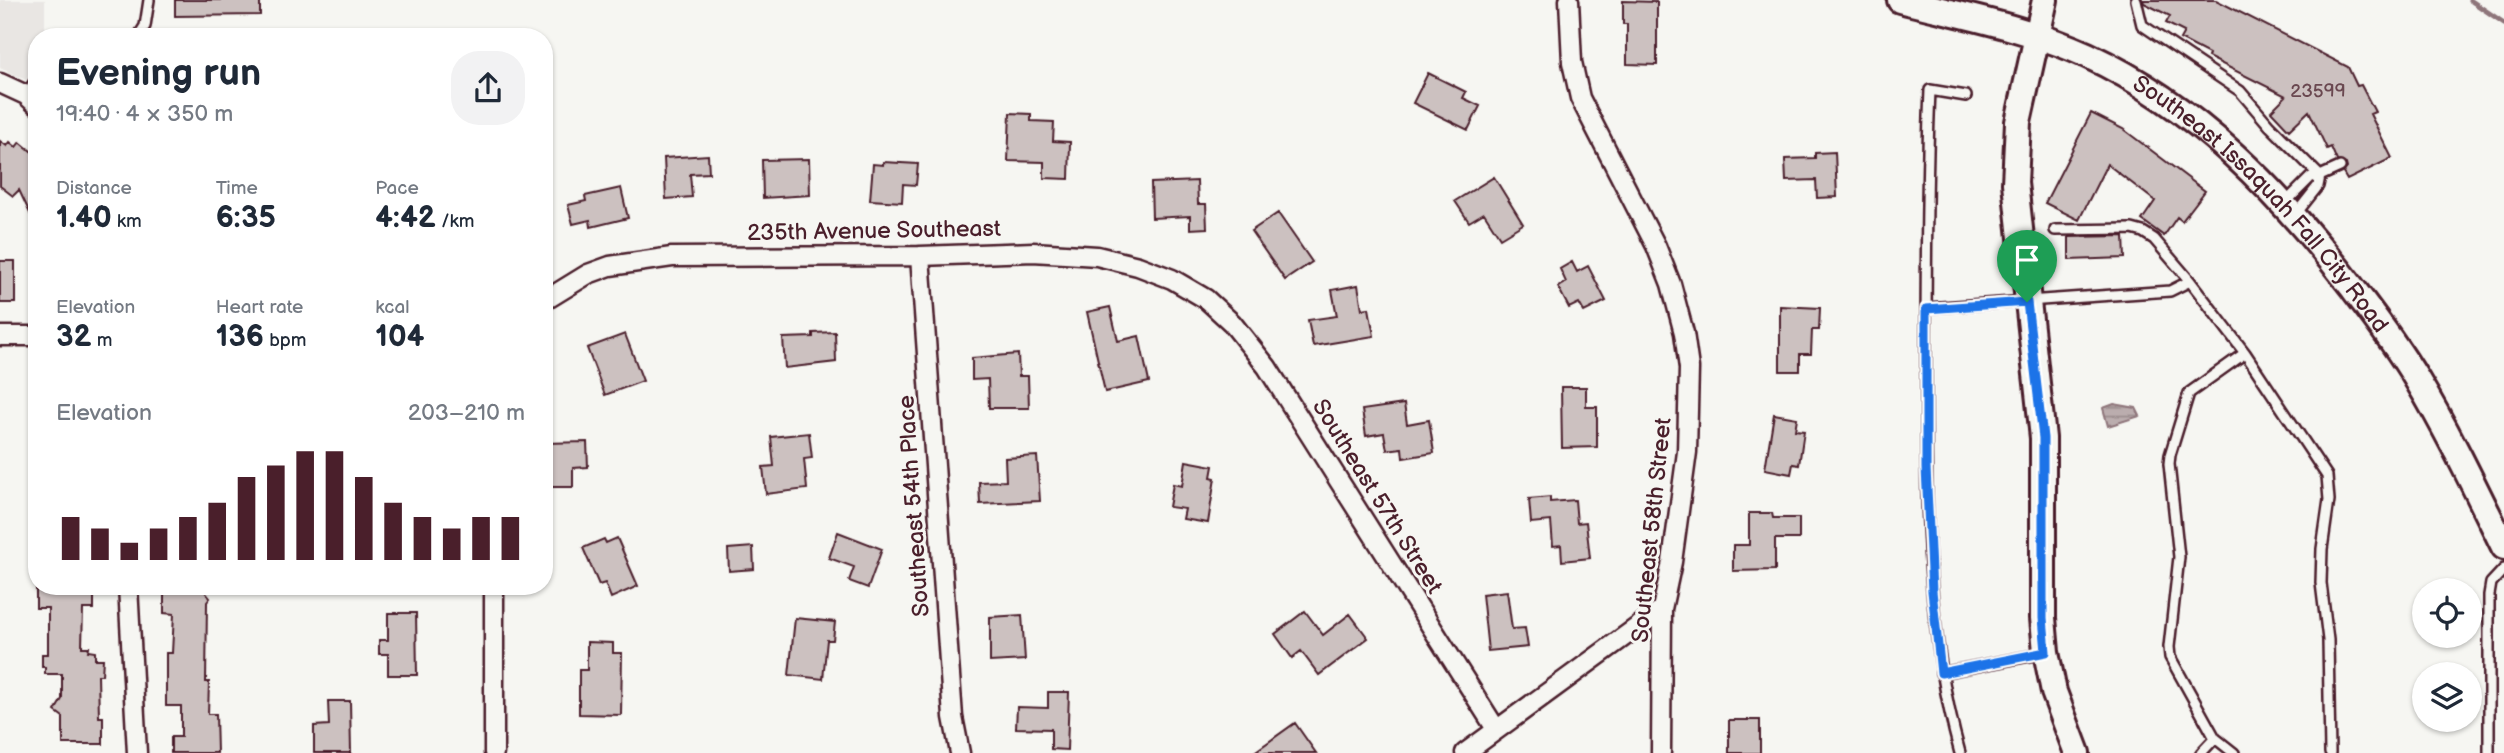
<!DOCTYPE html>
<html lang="en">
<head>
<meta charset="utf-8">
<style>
  :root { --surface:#fff; --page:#f2f2f3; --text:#1f2937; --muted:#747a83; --accent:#4a1f2b }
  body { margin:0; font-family:"Balsamiq Sans",sans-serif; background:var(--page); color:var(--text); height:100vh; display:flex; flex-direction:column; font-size:26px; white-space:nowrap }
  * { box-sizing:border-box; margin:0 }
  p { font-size:23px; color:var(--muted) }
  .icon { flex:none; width:38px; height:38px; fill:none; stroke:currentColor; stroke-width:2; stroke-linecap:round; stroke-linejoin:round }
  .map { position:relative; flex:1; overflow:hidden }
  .side { position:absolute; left:28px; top:28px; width:525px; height:567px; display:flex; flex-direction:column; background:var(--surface); border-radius:28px; box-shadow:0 2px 5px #0004 }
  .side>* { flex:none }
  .controls { position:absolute; left:2412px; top:578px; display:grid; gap:14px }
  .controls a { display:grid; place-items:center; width:70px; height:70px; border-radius:50%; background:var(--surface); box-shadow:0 2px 5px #0004; font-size:35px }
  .pin { position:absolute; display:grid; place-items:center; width:60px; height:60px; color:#fff; margin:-72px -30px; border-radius:50% 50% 50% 0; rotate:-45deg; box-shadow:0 0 7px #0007 }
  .pin .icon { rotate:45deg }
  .round { display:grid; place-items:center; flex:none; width:74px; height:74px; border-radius:28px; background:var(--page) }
  .overview { display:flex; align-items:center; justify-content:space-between; height:119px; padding:0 28px }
  h1 { font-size:38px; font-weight:700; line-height:52px }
  .figures { display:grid; grid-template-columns:repeat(3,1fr); gap:10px; height:119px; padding:7px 28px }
  .figures div { display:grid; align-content:center }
  .figures b { font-size:30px; font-weight:700 }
  .figures small { font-size:19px; font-weight:400 }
  .figures p { font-size:19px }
  .chart { height:196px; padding:14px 28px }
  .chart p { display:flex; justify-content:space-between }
  .chart svg { width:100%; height:126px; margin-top:7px; stroke:var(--accent); stroke-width:6 }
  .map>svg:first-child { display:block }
  .built { fill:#e9e6e3 }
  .water { fill:url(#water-rules); stroke:#8e747a; stroke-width:2 }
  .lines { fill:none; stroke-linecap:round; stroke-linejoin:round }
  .stream { stroke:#8e747a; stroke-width:5 }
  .building { fill:#ccc1c0; stroke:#4a1f2b; stroke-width:2 }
  .lane-casing { stroke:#4a1f2b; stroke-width:14 }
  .street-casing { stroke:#4a1f2b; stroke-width:23 }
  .secondary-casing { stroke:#4a1f2b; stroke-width:30 }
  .lane { stroke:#f6f6f2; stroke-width:9 }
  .street { stroke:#f6f6f2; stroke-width:18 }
  .secondary { stroke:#f6f6f2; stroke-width:24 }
  .route-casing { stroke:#fff; stroke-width:14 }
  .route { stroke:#1a73e8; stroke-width:9 }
  .labels { text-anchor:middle; stroke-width:6; stroke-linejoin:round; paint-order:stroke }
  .number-label { font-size:19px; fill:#6a4850 }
  .street-label { font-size:23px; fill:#4a1f2b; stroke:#f6f6f2 }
</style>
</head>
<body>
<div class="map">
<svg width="2504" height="753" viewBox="0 0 2504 753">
  <defs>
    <pattern id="water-rules" width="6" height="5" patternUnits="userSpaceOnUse" patternTransform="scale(1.75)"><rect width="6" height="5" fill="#bbadae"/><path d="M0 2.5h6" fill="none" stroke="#9a8c8e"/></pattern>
  </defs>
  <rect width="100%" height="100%" fill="#f6f6f2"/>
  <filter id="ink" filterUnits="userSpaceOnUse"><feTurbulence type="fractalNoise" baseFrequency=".0143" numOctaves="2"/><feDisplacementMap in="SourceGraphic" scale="14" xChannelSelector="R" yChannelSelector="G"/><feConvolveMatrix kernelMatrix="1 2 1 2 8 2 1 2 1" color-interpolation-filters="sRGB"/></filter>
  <g filter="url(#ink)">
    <path class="built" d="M0 0H45V37H37V61L26 80 0 68Z"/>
    <path class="water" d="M2114 404 2136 408 2140 416 2108 426 2103 408Z"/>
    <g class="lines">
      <path class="stream" d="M2470 0 2504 23"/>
    </g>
    <path class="building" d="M175 0H260V15L175 16Z
      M2143 0H2216L2348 67 2357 86 2361 85 2375 112 2370 114 2392 158 2347 180 2343 173 2347 168 2346 164 2337 161 2331 147 2327 149 2309 111 2289 130 2271 111 2286 96 2208 57 2209 54 2180 39 2184 32 2166 23 2170 16 2144 3Z
      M1623 1 1657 2V65L1627 64V24H1623Z
      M1428 73 1466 92 1463 98 1480 106 1468 130 1413 103Z
      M1010 113 1031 114V121L1054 122 1053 141 1070 142 1069 179 1044 178V162L1008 161Z
      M2091 113 2123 129 2205 191 2182 221 2177 217 2164 236 2142 220 2155 201 2107 164 2079 220 2045 203Z
      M0 141 7 146 10 142 16 147 20 142 37 156V228L19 190 13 196 0 186Z
      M1835 152 1837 197 1817 198 1816 180 1786 181 1785 159 1815 158V153Z
      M708 155 709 173 690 174 692 197 666 199 664 158Z
      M809 159 810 195 763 198 762 160Z
      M883 162 918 164 916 185 903 184 902 202 870 200 873 164 883 165Z
      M1494 177 1523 224 1500 238 1484 213 1469 222 1455 201Z
      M1197 181 1198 204H1206L1207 228 1190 229V216L1152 218 1151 183Z
      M621 188 628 218 591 227 590 220 573 224 568 205 586 201 585 196Z
      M1278 213 1312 262 1285 280 1251 231Z
      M2124 236 2125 258 2069 260V237Z
      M0 261H15V303H0Z
      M1572 262 1577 272 1588 266 1606 301 1584 312 1579 303 1569 308 1558 287 1566 282 1560 269Z
      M1358 285 1362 309 1369 308 1374 336 1313 346 1308 320 1337 316 1332 290Z
      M1780 306 1820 308 1819 330H1812L1811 354H1800V371H1780Z
      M1110 307 1118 341 1139 336 1149 382 1105 392 1087 312Z
      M835 332 836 362 785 368 783 338 813 337V333Z
      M625 334 643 381 605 395 587 348Z
      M1018 354 1019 376H1028L1029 408H989L988 379 972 380V358Z
      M1561 387H1586V407H1597V447L1562 448Z
      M1404 404 1407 424 1429 420 1434 453 1403 458 1402 448 1387 450 1384 433 1366 436 1362 410Z
      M1774 414 1797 418 1795 430 1804 431 1799 465 1793 464 1791 474 1765 469Z
      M809 433 812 458 804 459 807 489 766 494 763 467 774 466 771 437Z
      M587 442 588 467 573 468V487H550L549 463H544V443Z
      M1037 456 1040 501 980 504 979 482 1006 481 1005 458Z
      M1186 461 1213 466 1211 477 1215 478 1208 523 1183 519 1185 509 1169 507 1173 484 1182 486Z
      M1550 497V502L1575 500 1577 523 1586 522 1590 558 1562 561 1561 545 1553 546 1551 521 1531 523 1529 499Z
      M1749 513H1772L1773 518H1799V539H1775V570L1733 571V545H1749Z
      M838 532 882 549 868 588 849 581 854 567 829 558Z
      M617 538 638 586 611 598 605 583 599 585 583 548 604 539 606 543Z
      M753 547 754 569 729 571 728 549Z
      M36 586H94V609H83L82 647H89L88 651 95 652V659H103L102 675H98L99 717H103V744H63V717L55 711 62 699V674H45V667H42V654H48V608H36Z
      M164 586H206V593L210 598 207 602 206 682H209L208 714H216L217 753H171V737H181V706H166V653H172L174 614 164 613Z
      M1507 591 1512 629 1525 628 1528 647 1488 651 1482 594Z
      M1305 611 1323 635 1350 614 1368 638 1319 675 1301 651 1292 658 1275 634Z
      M388 613H416L417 675H388V654H379V640H388Z
      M1022 615 1025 660 990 662V617Z
      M795 618 835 622 833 640H827L823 679 789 675Z
      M587 642 613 643V653H622L621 715 579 714V670H587Z
      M1048 692H1069L1067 750 1051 749V729L1016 728 1017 707 1048 708Z
      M328 701H350L351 753H314V726L329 725Z
      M1729 720H1760V753H1729Z
      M1295 723 1316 753H1253Z"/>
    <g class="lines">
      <defs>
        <path id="lane" d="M2136 0 2142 25 2240 91 2269 125 2320 176
          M138 37 145 26 149 0
          M26 95 37 78
          M2285 203 2311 177 2320 176 2340 167
          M2295 215 2318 186 2320 176
          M2055 230 2132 229 2143 232 2154 239 2190 281 2245 353 2327 476 2329 500 2322 549 2321 583 2328 640 2330 753
          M1926 308 2170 291 2190 281
          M1941 673 2045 653
          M2215 738 2170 657 2169 647 2179 557 2169 464 2170 455 2189 393 2245 353
          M1960 753C1925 628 1926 496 1926 367 1926 275 1926 182 1930 90L1966 96
          M2201 753 2215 738 2234 753
          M2489 753V595L2491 583 2504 569"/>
        <path id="street" d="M1569 0 1572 62 1580 98 1656 246 1671 284 1684 333 1689 368 1687 452 1672 562 1662 609 1661 753
          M0 83 26 95 37 105
          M920 256 953 717 960 753
          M544 301 588 274 610 266 672 257 920 256 1033 252 1097 256 1138 266 1172 279 1206 299 1232 323 1267 367 1496 729
          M0 336H37
          M128 586 137 753
          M494 753V586
          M1465 753 1662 609"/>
        <g id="secondary">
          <path id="s1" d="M1900 0C1963 16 2028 28 2087 55 2197 106 2280 193 2352 287 2374 316 2397 346 2416 378 2449 433 2476 490 2504 547"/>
          <path d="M2045 0 2018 122 2015 183 2043 438V618L2046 652 2054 692 2077 753"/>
        </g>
      </defs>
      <use href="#lane" class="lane-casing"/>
      <use href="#street" class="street-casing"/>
      <use href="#secondary" class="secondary-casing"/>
      <use href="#lane" class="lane"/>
      <use href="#street" class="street"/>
      <use href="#secondary" class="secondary"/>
    </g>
  </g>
  <g class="lines" filter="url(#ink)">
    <defs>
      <path id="route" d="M2027 302 2043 438V618L2046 652 1941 673 1932 591 1926 468V309Z"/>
    </defs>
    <use href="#route" class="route-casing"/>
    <use href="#route" class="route"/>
  </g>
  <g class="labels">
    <g class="number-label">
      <text x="2318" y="97">23599</text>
    </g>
    <g class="street-label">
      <text dy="8" stroke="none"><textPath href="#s1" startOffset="427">Southeast Issaquah Fall City Road</textPath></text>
      <text transform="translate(874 230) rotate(-1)" y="8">235th Avenue Southeast</text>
      <text transform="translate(1378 496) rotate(58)" y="8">Southeast 57th Street</text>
      <text transform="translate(913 506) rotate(-94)" y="8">Southeast 54th Place</text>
      <text transform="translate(1651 530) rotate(-84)" y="8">Southeast 58th Street</text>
    </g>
  </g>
</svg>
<div class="controls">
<a><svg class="icon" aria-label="locate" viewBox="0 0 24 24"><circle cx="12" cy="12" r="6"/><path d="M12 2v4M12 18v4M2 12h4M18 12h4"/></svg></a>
<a><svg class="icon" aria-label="layers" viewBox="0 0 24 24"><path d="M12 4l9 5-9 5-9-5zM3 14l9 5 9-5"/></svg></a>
</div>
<div class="pin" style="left:2027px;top:302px;background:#1e9e55"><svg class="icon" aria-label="arrive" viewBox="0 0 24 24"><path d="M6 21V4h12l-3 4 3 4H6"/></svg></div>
<section class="side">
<div class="overview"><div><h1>Evening run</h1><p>19:40 · 4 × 350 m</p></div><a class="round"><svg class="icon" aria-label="share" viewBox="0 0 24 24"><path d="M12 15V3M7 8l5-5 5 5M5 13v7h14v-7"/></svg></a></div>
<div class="figures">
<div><p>Distance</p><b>1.40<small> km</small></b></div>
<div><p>Time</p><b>6:35</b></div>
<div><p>Pace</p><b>4:42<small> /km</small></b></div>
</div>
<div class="figures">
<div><p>Elevation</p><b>32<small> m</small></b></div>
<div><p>Heart rate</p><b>136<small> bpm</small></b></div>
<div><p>kcal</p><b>104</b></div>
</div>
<div class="chart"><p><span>Elevation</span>203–210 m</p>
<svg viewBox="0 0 160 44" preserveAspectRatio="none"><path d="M5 44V29M15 44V33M25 44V38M35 44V33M45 44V29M55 44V24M65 44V15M75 44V11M85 44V6M95 44V6M105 44V15M115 44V24M125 44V29M135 44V33M145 44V29M155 44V29"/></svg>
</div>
</section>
</div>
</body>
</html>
